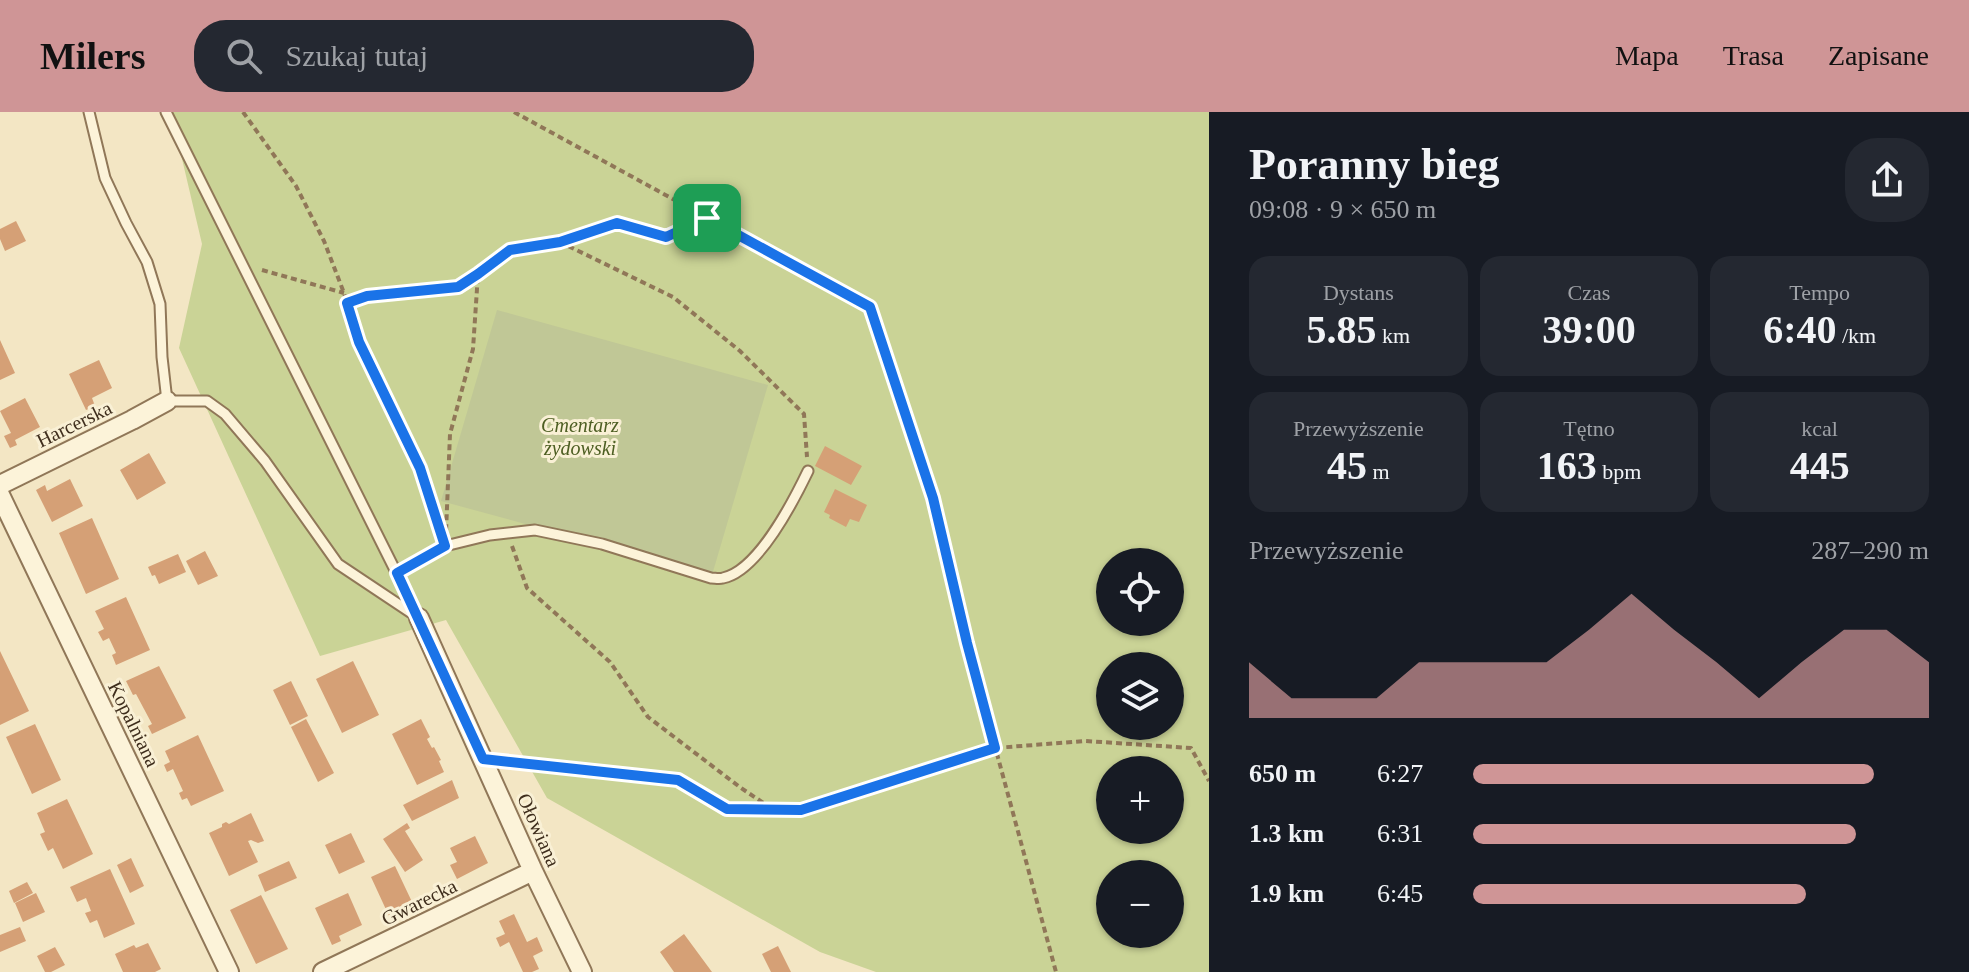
<!DOCTYPE html>
<html lang="pl">
<head>
<meta charset="utf-8">
<style>
  :root { --surface:#171b24; --page:#242831; --text:#f1f3f6; --muted:#9ea1a6; --accent:#cf9596 }
  body { margin:0; font-family:Georgia,serif; background:var(--page); color:var(--text); height:100vh; display:flex; flex-direction:column; font-size:30px; white-space:nowrap }
  * { box-sizing:border-box; margin:0 }
  p { font-size:26px; color:var(--muted) }
  .icon { flex:none; width:44px; height:44px; fill:none; stroke:currentColor; stroke-width:2; stroke-linecap:round; stroke-linejoin:round }
  .map { position:relative; flex:1; overflow:hidden }
  .drawer { display:flex; flex-direction:column; background:var(--surface); width:760px }
  .drawer>* { flex:none }
  .fabs { position:absolute; left:1096px; top:436px; display:grid; gap:16px }
  .fabs a { display:grid; place-items:center; width:88px; height:88px; border-radius:50%; background:var(--surface); box-shadow:0 2px 6px #0004; font-size:40px }
  .pin { position:absolute; display:grid; place-items:center; width:68px; height:68px; color:#fff; margin:-34px; border-radius:16px; box-shadow:0 4px 12px #0006 }
  .round { display:grid; place-items:center; flex:none; width:84px; height:84px; border-radius:32px; background:var(--page) }
  .headline { display:flex; align-items:center; justify-content:space-between; height:136px; padding:0 40px }
  h1 { font-size:44px; font-weight:700; line-height:60px }
  .figures { display:grid; grid-template-columns:repeat(3,1fr); gap:12px; height:136px; padding:8px 40px }
  .figures div { display:grid; align-content:center; border-radius:20px; background:var(--page); text-align:center }
  .figures b { font-size:40px; font-weight:700 }
  .figures small { font-size:22px; font-weight:400 }
  .figures p { font-size:22px }
  .chart { height:224px; padding:16px 40px }
  .chart p { display:flex; justify-content:space-between }
  .chart svg { width:100%; height:144px; margin-top:8px; fill:var(--accent); opacity:.7 }
  ul { padding:0 40px; list-style:none; font-size:26px }
  li { display:grid; grid-template-columns:128px 96px 1fr; align-items:center; height:60px }
  li i { height:20px; border-radius:10px; background:var(--accent) }
  header { display:flex; align-items:center; gap:48px; box-sizing:border-box; height:112px; padding:0 40px; background:var(--accent); color:#111 }
  header strong { font-size:38px }
  nav { display:flex; gap:44px; margin-inline-start:auto; font-size:28px }
  .search { width:560px; height:72px; background:var(--page); display:flex; align-items:center; gap:20px; box-sizing:border-box; padding:0 28px; border-radius:32px; color:var(--muted); font-size:30px }
  main { display:flex; flex:1; min-height:0 }
  .map>svg:first-child { display:block }
  .green { fill:#cad396; fill-rule:evenodd }
  .cemetery { fill:#c0c796 }
  .building { fill:#d5a076 }
  .lines { fill:none; stroke-linecap:round; stroke-linejoin:round }
  .lane-casing { stroke:#907758; stroke-width:13 }
  .street-casing { stroke:#907758; stroke-width:22 }
  .path { stroke:#907758; stroke-width:4; stroke-dasharray:6 4; stroke-linecap:butt }
  .lane { stroke:#fcf3d9; stroke-width:9 }
  .street { stroke:#fcf3d9; stroke-width:18 }
  .route-casing { stroke:#fff; stroke-width:16 }
  .route { stroke:#1a73e8; stroke-width:10 }
  .labels { text-anchor:middle; stroke-width:6; stroke-linejoin:round; paint-order:stroke }
  .street-label { font-size:20px; fill:#3f2e1d; stroke:#f9f0d5 }
  .park-label { font-size:20px; font-style:italic; fill:#4d5e22; stroke:#f9f0d5 }
</style>
</head>
<body>
<header>
<strong>Milers</strong>
<div class="search"><svg class="icon" aria-label="search" viewBox="0 0 24 24"><circle cx="10" cy="10" r="6"/><path d="M15 15l6 6"/></svg>Szukaj tutaj</div>
<nav><a>Mapa</a><a>Trasa</a><a>Zapisane</a></nav>
</header>
<main>
<div class="map">
<svg width="1209" height="860" viewBox="0 0 1209 860">
  <rect width="100%" height="100%" fill="#f3e6c4"/>
  <path class="green" d="M171 0H1209V860H876L820 840 547 686 446 508 320 544 179 236 202 132ZM1110 450H1170V510H1110ZM1110 554H1170V614H1110ZM1110 658H1170V718H1110ZM1110 762H1170V822H1110Z"/>
  <path class="cemetery" d="M497 198 768 273 712 463 441 389Z"/>
  <path class="building" d="M16 109 26 129 5 139 0 127V117Z
    M0 228 15 261 0 268Z
    M99 248 112 276 92 286 95 294 86 298 69 262Z
    M25 286 40 315 15 328 17 333 10 336 4 324 11 321 0 299Z
    M825 334 862 354 851 373 815 354Z
    M149 341 166 371 137 388 120 358Z
    M70 367 83 394 52 410 36 378 45 373 47 379Z
    M835 377 867 393 859 410 850 407 846 415 829 406 830 403 824 400Z
    M92 406 119 467 86 482 59 421Z
    M205 439 218 464 198 473 186 449Z
    M178 442 186 460 159 472 155 463 152 464 148 455Z
    M126 485 150 538 116 553 112 543 116 541 109 526 103 529 98 520 104 517 95 499Z
    M0 539 29 599 0 613Z
    M353 549 379 603 342 621 316 567Z
    M159 554 186 606 152 622 148 614 152 612 136 582 133 583 126 569Z
    M291 569 308 604 290 613 273 578Z
    M306 607 334 661 318 670 291 615Z
    M421 607 430 625 427 627 432 636 434 635 441 648 439 649 444 660 417 673 392 622Z
    M35 612 61 668 32 682 6 625Z
    M198 623 224 679 191 694 187 686 182 688 179 681 183 679 173 657 167 660 164 653 170 650 165 639Z
    M452 668 459 686 412 709 403 693Z
    M67 687 93 742 63 757 53 736 48 739 40 722 45 720 37 701Z
    M251 701 264 729 258 731 251 728 248 729 258 750 229 764 209 721 222 715V712L226 710 229 712Z
    M407 711 410 716 405 719 423 748 405 760 383 727Z
    M351 721 365 750 339 762 325 733Z
    M475 724 488 751 457 767 450 753 457 750 450 736Z
    M131 746 144 774 130 781 117 753Z
    M289 749 297 766 265 780 258 763Z
    M395 754 413 792 389 804 371 765Z
    M110 757 135 812 104 826 97 808 90 811 85 801 91 799 86 786 77 790 70 775Z
    M27 770 33 781 14 791 9 779Z
    M36 781 45 800 23 810 15 791Z
    M348 781 362 813 339 824 341 829 332 833 315 796Z
    M261 783 288 837 256 852 230 798Z
    M514 802 527 830 537 825 543 839 533 844 539 857 532 860H523L509 830 500 835 496 826 505 822 499 809Z
    M20 815 26 829 0 840V823Z
    M684 822 712 860H674L660 840Z
    M148 831 161 857 155 860H123L115 842 134 833 136 836Z
    M778 834 791 860H771L762 842Z
    M55 835 65 853 51 860H45L37 844Z"/>
  <g class="lines">
    <defs>
      <path id="lane" d="M89 0 105 66 126 111 147 150 160 192 162 245 167 289H207L225 302 265 349 338 452 419 506
        M166 0 419 506
        M397 461 445 434 490 423 535 418 602 432 711 466C715 466 719 467 723 466 758 459 794 388 808 359"/>
      <path id="street" d="M0 373 132 308 167 289
        M0 383 229 860
        M419 506 533 759 582 860
        M323 860 533 759"/>
    </defs>
    <use href="#lane" class="lane-casing"/>
    <use href="#street" class="street-casing"/>
    <path class="path" d="M243 0 296 74 324 129 344 181 359 230 420 356 441 420
      M514 0 870 195 933 386 967 531 1056 860
      M560 130 617 111 666 125 707 106
      M262 158 344 181
      M478 162 510 138 560 130 673 185 740 239 804 302 807 345
      M347 191 367 184 458 175 478 162 473 237 450 322 446 420
      M512 434 527 476 610 550 648 605 741 676 771 696
      M505 649 678 668 727 697 801 698 995 636 1086 629 1191 636 1209 669"/>
    <use href="#lane" class="lane"/>
    <use href="#street" class="street"/>
  </g>
  <g class="lines">
    <defs>
      <path id="route" d="M707 106 870 195 933 386 967 531 995 636 801 698 727 697 678 668 483 647 397 461 445 434 420 356 359 230 347 191 367 184 458 175 478 162 510 138 560 130 617 111 666 125Z"/>
    </defs>
    <use href="#route" class="route-casing"/>
    <use href="#route" class="route"/>
  </g>
  <g class="labels">
    <g class="street-label">
      <text transform="translate(74 312) rotate(-26)" y="7">Harcerska</text>
      <text transform="translate(134 612) rotate(64)" y="7">Kopalniana</text>
      <text transform="translate(539 718) rotate(66)" y="7">Ołowiana</text>
      <text transform="translate(419 790) rotate(-26)" y="7">Gwarecka</text>
    </g>
    <g class="park-label">
      <text x="580" y="320">Cmentarz<tspan x="580" dy="23">żydowski</tspan></text>
    </g>
  </g>
</svg>
<div class="fabs">
<a><svg class="icon" aria-label="locate" viewBox="0 0 24 24"><circle cx="12" cy="12" r="6"/><path d="M12 2v4M12 18v4M2 12h4M18 12h4"/></svg></a>
<a><svg class="icon" aria-label="layers" viewBox="0 0 24 24"><path d="M12 4l9 5-9 5-9-5zM3 14l9 5 9-5"/></svg></a>
<a>+</a>
<a>−</a>
</div>
<div class="pin" style="left:707px;top:106px;background:#1e9e55"><svg class="icon" aria-label="arrive" viewBox="0 0 24 24"><path d="M6 21V4h12l-3 4 3 4H6"/></svg></div>
</div>
<section class="drawer">
<div class="headline"><div><h1>Poranny bieg</h1><p>09:08 · 9 × 650 m</p></div><a class="round"><svg class="icon" aria-label="share" viewBox="0 0 24 24"><path d="M12 15V3M7 8l5-5 5 5M5 13v7h14v-7"/></svg></a></div>
<div class="figures">
<div><p>Dystans</p><b>5.85<small> km</small></b></div>
<div><p>Czas</p><b>39:00</b></div>
<div><p>Tempo</p><b>6:40<small> /km</small></b></div>
</div>
<div class="figures">
<div><p>Przewyższenie</p><b>45<small> m</small></b></div>
<div><p>Tętno</p><b>163<small> bpm</small></b></div>
<div><p>kcal</p><b>445</b></div>
</div>
<div class="chart"><p><span>Przewyższenie</span>287–290 m</p>
<svg viewBox="0 0 160 44" preserveAspectRatio="none"><path d="M0 44V27L10 38L20 38L30 38L40 27L50 27L60 27L70 27L80 17L90 6L100 17L110 27L120 38L130 27L140 17L150 17L160 27V44z"/></svg>
</div>
<ul>
<li><b>650 m</b>6:27<i style="width:88%"></i></li>
<li><b>1.3 km</b>6:31<i style="width:84%"></i></li>
<li><b>1.9 km</b>6:45<i style="width:73%"></i></li>
</ul>
</section>
</main>
</body>
</html>
